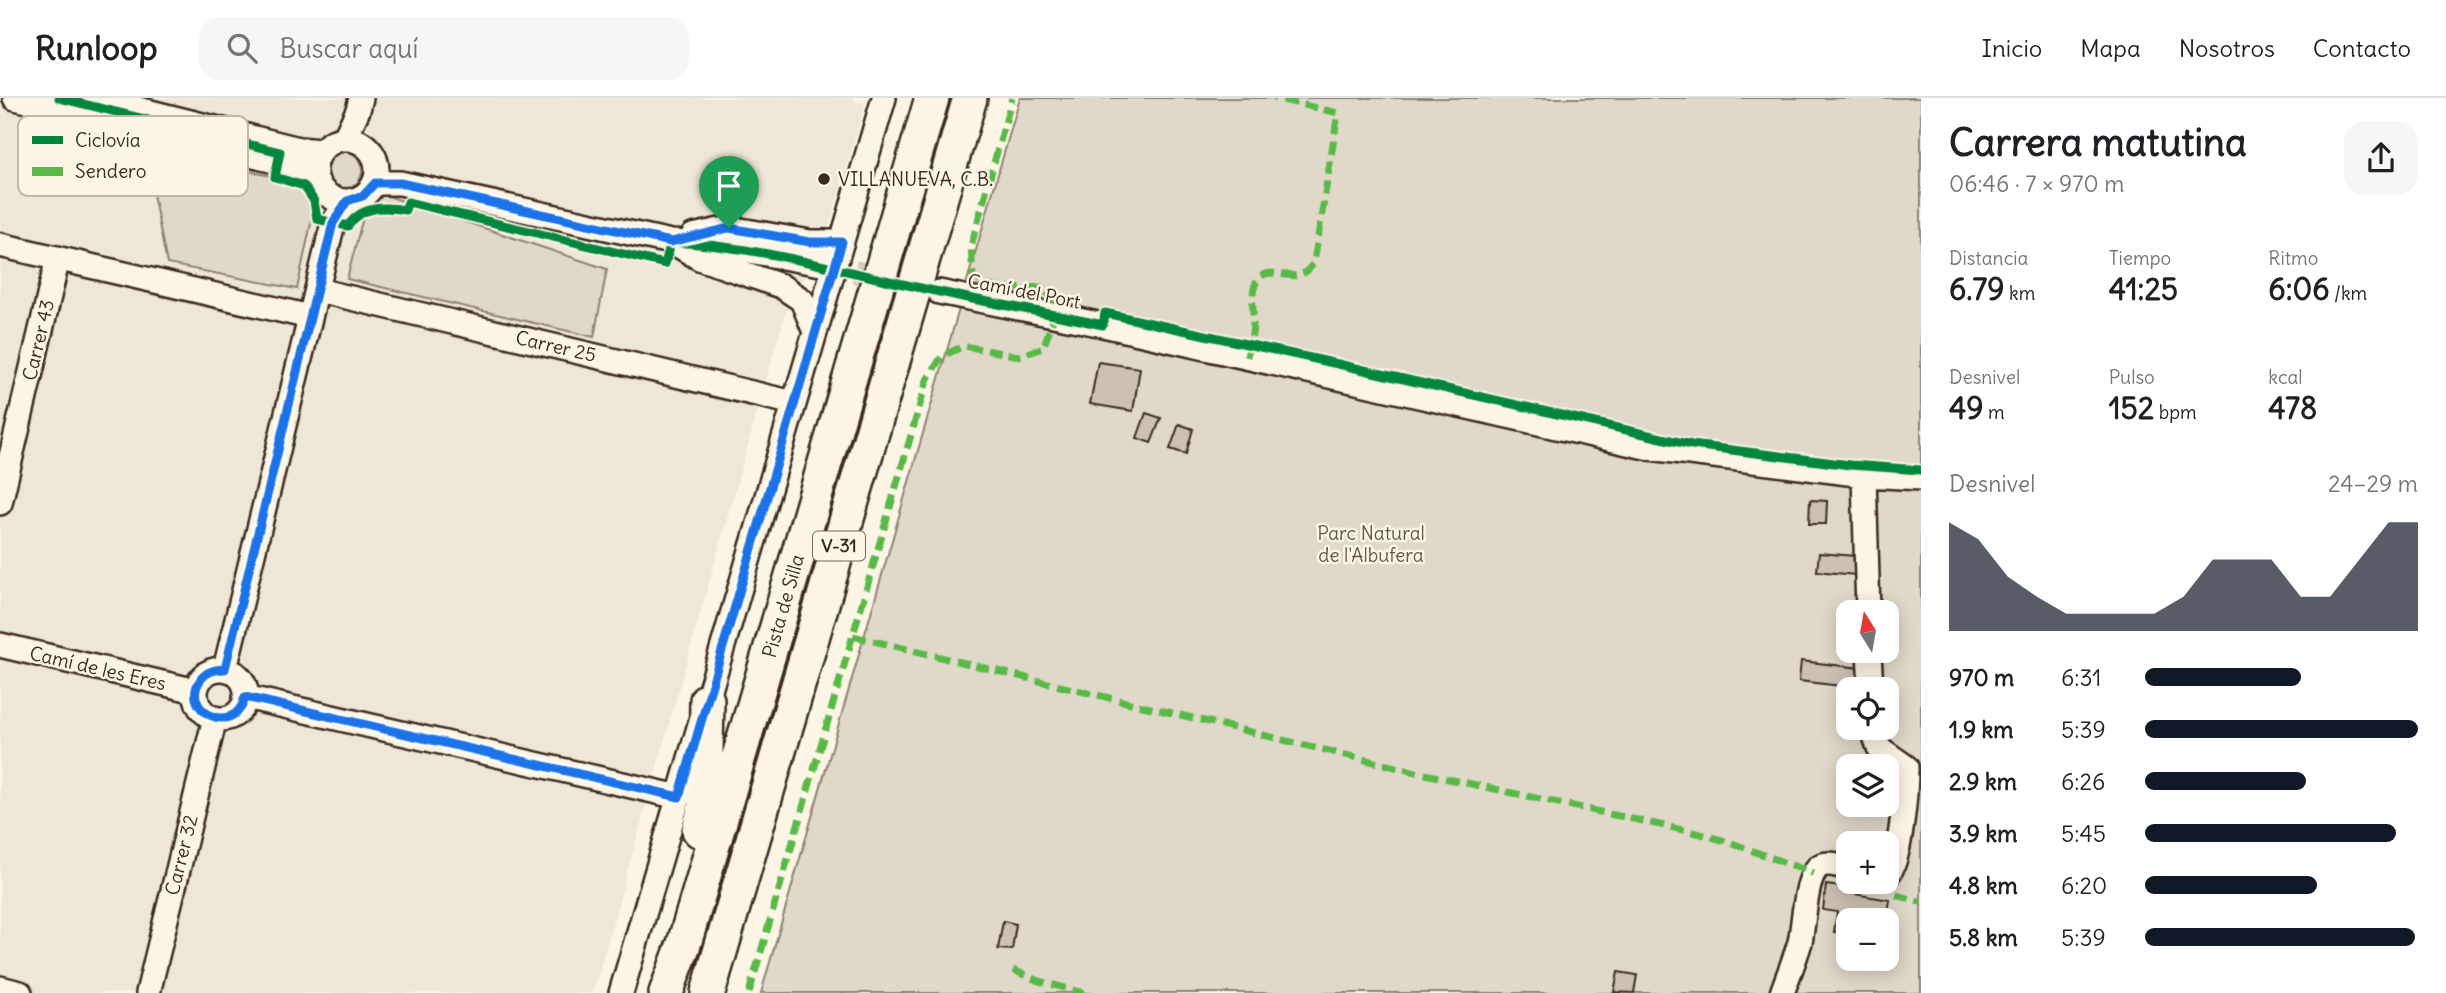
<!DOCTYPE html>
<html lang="es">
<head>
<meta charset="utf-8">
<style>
  :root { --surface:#fff; --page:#f6f6f6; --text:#202124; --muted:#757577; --line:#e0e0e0; --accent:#111827 }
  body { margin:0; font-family:Delius,sans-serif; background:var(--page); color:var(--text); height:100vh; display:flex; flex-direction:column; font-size:26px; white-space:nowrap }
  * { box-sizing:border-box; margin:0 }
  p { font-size:23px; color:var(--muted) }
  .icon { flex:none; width:38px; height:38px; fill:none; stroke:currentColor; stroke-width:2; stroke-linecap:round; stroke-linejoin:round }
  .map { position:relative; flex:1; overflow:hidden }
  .side { display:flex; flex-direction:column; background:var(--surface); width:525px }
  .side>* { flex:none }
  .needle { width:46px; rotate:349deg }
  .controls { position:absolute; left:1836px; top:502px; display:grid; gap:14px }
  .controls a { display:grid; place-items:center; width:63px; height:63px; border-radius:14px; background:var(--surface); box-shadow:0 4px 18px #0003; font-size:35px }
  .pin { position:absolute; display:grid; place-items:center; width:60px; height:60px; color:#fff; margin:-72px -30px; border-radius:50% 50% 50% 0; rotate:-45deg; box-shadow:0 0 7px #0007 }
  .pin .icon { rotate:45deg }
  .round { display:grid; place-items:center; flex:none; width:74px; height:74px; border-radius:21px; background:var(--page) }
  .overview { display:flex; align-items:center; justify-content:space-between; height:119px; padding:0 28px }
  h1 { font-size:38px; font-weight:800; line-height:52px }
  .figures { display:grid; grid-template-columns:repeat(3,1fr); gap:10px; height:119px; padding:7px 28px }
  .figures div { display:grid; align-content:center }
  .figures b { font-size:30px; font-weight:800 }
  .figures small { font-size:19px; font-weight:400 }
  .figures p { font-size:19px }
  .chart { height:196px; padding:14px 28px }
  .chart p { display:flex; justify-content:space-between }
  .chart svg { width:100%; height:126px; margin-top:7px; fill:var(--accent); opacity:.7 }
  ul { padding:0 28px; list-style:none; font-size:23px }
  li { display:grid; grid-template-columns:112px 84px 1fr; align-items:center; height:52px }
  li i { height:18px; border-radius:9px; background:var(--accent) }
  header { display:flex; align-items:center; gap:42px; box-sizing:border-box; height:98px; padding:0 35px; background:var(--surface); border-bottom:2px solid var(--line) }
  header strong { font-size:33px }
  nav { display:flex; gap:38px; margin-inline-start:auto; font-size:24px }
  .search { width:490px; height:63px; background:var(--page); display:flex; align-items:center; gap:18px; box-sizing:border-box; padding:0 24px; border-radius:21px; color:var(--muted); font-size:26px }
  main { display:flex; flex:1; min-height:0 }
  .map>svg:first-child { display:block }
  .built { fill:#eee6d6 }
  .green { fill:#e0d8c8; stroke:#8e8173; stroke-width:2; fill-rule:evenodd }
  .building { fill:#ccc2b3; stroke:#3b2a1e; stroke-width:2 }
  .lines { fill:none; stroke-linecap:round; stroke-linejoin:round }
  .minor-tunnel { stroke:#d5ccbd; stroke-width:23; stroke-dasharray:23 11; stroke-linecap:butt }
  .minor-casing { stroke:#3b2a1e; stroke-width:28 }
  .highway-casing { stroke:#3b2a1e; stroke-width:38 }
  .minor { stroke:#fcf5e5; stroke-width:23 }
  .highway { stroke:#fcf5e5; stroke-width:33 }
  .quiet { stroke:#58b947; stroke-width:7; stroke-dasharray:14 7; stroke-linecap:butt }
  .cycleway-casing { stroke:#fcf5e5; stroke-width:13 }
  .cycleway { stroke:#00873e; stroke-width:9 }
  .route-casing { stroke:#fff; stroke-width:14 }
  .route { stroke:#1a73e8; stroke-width:9 }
  .poi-dot { fill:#3b2a1e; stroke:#fcf5e5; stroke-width:2.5 }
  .labels { text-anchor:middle; stroke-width:5; stroke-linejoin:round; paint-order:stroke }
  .shield { fill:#fcf5e5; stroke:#75675a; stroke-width:2 }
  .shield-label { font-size:18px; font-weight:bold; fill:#3b2a1e }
  .poi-label { font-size:19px; fill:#3b2a1e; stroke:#fcf5e5; text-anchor:start }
  .street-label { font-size:19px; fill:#3b2a1e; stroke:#fcf5e5 }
  .park-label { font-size:19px; fill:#645648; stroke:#fcf5e5 }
  .key { fill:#fcf5e5; stroke:#c2b8a9; stroke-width:2 }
  .key-label { font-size:19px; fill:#3b2a1e }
</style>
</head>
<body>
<header>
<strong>Runloop</strong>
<div class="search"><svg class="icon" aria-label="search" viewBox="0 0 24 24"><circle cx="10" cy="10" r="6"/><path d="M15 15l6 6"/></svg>Buscar aquí</div>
<nav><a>Inicio</a><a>Mapa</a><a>Nosotros</a><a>Contacto</a></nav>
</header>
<main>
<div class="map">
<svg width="1921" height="895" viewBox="0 0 1921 895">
  <rect width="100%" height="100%" fill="#fcf5e5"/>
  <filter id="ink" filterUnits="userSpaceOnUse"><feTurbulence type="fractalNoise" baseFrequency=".0143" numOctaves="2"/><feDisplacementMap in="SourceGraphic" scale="14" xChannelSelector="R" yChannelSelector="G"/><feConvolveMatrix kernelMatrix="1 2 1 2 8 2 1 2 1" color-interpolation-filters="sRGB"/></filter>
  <g filter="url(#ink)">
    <path class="built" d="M0 0H854V3L865 6 829 130 784 219 593 895H0Z"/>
    <path class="green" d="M1020 0H1921V895H761ZM1848 514H1886V553H1848ZM1848 592H1886V630H1848ZM1848 668H1886V707H1848ZM1848 746H1886V784H1848ZM1848 822H1886V861H1848Z
      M324 72a19 19 0 1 1 38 0a19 19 0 1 1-38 0Z
      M176 58 319 88 297 191 167 166 153 96Z
      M370 92 607 171 594 239 347 181Z"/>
    <path class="building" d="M1098 264 1140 270 1133 313 1090 306Z
      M1146 315 1161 320 1151 345 1137 340Z
      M1179 326 1193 331 1186 356 1170 351Z
      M1810 402 1827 403 1826 426H1809Z
      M1819 455 1855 458V477L1817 473Z
      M1801 563 1860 570 1858 590 1799 583Z
      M1826 787 1841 789 1842 794 1890 802 1886 827V822H1848V836L1834 834 1837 814 1823 812Z
      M1003 823 1016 826 1012 852 998 851Z
      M1618 874 1637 877 1634 895 1614 894Z"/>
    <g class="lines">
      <path class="minor-tunnel" d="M821 166 927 191"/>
      <defs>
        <path id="minor" d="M15 0 295 68 315 76
          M94 0 299 51 320 53
          M345 40 358 12 361 0
          M315 72a31 31 0 1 1 62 0a31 31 0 1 1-62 0Z
          M375 85H400L671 144 711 146 821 166
          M693 138 729 130 810 144H842
          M674 145 699 160 781 188 802 202 815 234
          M0 147 310 219
          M317 192 794 305
          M939 194 1103 227 1650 350 1864 377 1921 380
          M1864 377 1868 514
          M0 405 58 160
          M0 547 196 593
          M1869 553 1871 592
          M225 571 333 125 347 103
          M196 596a25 25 0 1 1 50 0a25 25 0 1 1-50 0Z
          M245 599 679 699
          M1872 630 1879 650 1906 669C1906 692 1901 765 1886 779
          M0 890 20 895
          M148 895 215 620
          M621 895 884 0
          M1782 895C1788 878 1795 861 1800 844 1804 827 1805 773 1822 767 1830 764 1841 768 1848 770"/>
        <path id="highway" d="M699 732 705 709 707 602
          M666 895 684 846 932 0
          M708 895 970 0"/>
      </defs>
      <use href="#minor" class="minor-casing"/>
      <use href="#highway" class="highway-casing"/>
      <use href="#minor" class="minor"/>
      <use href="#highway" class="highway"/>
      <path class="quiet" d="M1247 259C1249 248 1253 237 1253 226 1254 214 1250 194 1257 183 1270 162 1297 194 1314 164L1338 15 1274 0
        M853 538 1416 674 1697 735 1726 743 1813 775
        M1888 779 1893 796 1921 804
        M1013 872 1039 883 1084 895
        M749 895 927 282 942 258 964 248 1019 258 1043 250 1055 216V203L1041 189 1007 191 987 188 973 178 971 148 1012 0"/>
      <defs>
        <path id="cycleway" d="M59 0 280 54 275 79 304 88 314 103 317 121 348 128C361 108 384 108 405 112L408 104 665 166 671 144
          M400 85 671 144C763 148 850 176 940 194 994 206 1049 215 1103 227L1105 215 1338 266 1692 347 1850 367 1921 372"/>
      </defs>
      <use href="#cycleway" class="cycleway-casing"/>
      <use href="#cycleway" class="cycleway"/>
    </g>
  </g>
  <g class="lines" filter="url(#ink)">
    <defs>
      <path id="route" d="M375 85H400L671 144 729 130 810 144H842L679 699 245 599C235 641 178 612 201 581 207 573 215 571 225 571L333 125 347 103 363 98Z"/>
    </defs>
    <use href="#route" class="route-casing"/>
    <use href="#route" class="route"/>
  </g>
  <circle class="poi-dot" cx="824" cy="81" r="7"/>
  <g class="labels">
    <rect class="shield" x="813" y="433.5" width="52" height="29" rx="5"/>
    <g class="shield-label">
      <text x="839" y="454">V-31</text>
    </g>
    <g class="poi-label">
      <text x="838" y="88">VILLANUEVA, C.B.</text>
    </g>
    <g class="street-label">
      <text transform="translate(1024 193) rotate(11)" y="7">Camí del Port</text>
      <text transform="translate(38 242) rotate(-77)" y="7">Carrer 43</text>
      <text transform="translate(556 248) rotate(13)" y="7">Carrer 25</text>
      <text transform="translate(783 508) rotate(-74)" y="7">Pista de Silla</text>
      <text transform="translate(98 570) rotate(13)" y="7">Camí de les Eres</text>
      <text transform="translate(181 757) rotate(-76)" y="7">Carrer 32</text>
    </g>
    <g class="park-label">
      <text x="1371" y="442">Parc Natural<tspan x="1371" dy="22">de l'Albufera</tspan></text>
    </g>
  </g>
  <rect x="18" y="18" width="230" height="80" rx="10" class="key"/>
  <rect x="32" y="38" width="31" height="8" fill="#00873e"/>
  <rect x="32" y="69" width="31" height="9" fill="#58b947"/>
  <g class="key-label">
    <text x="75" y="49">Ciclovía</text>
    <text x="75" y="80">Sendero</text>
  </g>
</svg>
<div class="controls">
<a><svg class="needle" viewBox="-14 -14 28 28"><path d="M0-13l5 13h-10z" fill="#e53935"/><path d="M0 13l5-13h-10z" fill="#757577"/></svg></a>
<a><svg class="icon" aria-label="locate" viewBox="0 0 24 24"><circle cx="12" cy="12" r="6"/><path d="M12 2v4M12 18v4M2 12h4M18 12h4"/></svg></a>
<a><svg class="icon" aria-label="layers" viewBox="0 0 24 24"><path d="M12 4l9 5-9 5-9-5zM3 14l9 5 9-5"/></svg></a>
<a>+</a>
<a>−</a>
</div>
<div class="pin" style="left:729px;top:130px;background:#1e9e55"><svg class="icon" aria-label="arrive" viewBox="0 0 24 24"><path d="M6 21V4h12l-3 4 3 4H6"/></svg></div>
</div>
<section class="side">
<div class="overview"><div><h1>Carrera matutina</h1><p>06:46 · 7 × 970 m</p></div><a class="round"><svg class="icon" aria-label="share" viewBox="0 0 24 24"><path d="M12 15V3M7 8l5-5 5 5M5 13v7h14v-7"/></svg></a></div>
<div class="figures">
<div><p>Distancia</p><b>6.79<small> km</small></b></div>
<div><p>Tiempo</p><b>41:25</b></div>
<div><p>Ritmo</p><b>6:06<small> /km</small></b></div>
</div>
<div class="figures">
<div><p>Desnivel</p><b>49<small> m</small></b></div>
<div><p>Pulso</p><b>152<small> bpm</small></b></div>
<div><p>kcal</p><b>478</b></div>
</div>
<div class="chart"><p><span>Desnivel</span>24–29 m</p>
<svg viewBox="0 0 160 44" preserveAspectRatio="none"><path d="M0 44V6L10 12L20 25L30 32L40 38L50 38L60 38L70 38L80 32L90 19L100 19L110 19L120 32L130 32L140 19L150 6L160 6V44z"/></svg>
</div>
<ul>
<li><b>970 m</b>6:31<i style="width:57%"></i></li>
<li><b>1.9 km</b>5:39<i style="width:100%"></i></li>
<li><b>2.9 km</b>6:26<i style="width:59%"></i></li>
<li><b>3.9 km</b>5:45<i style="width:92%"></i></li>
<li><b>4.8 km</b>6:20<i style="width:63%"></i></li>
<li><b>5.8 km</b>5:39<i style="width:99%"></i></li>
</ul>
</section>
</main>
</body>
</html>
